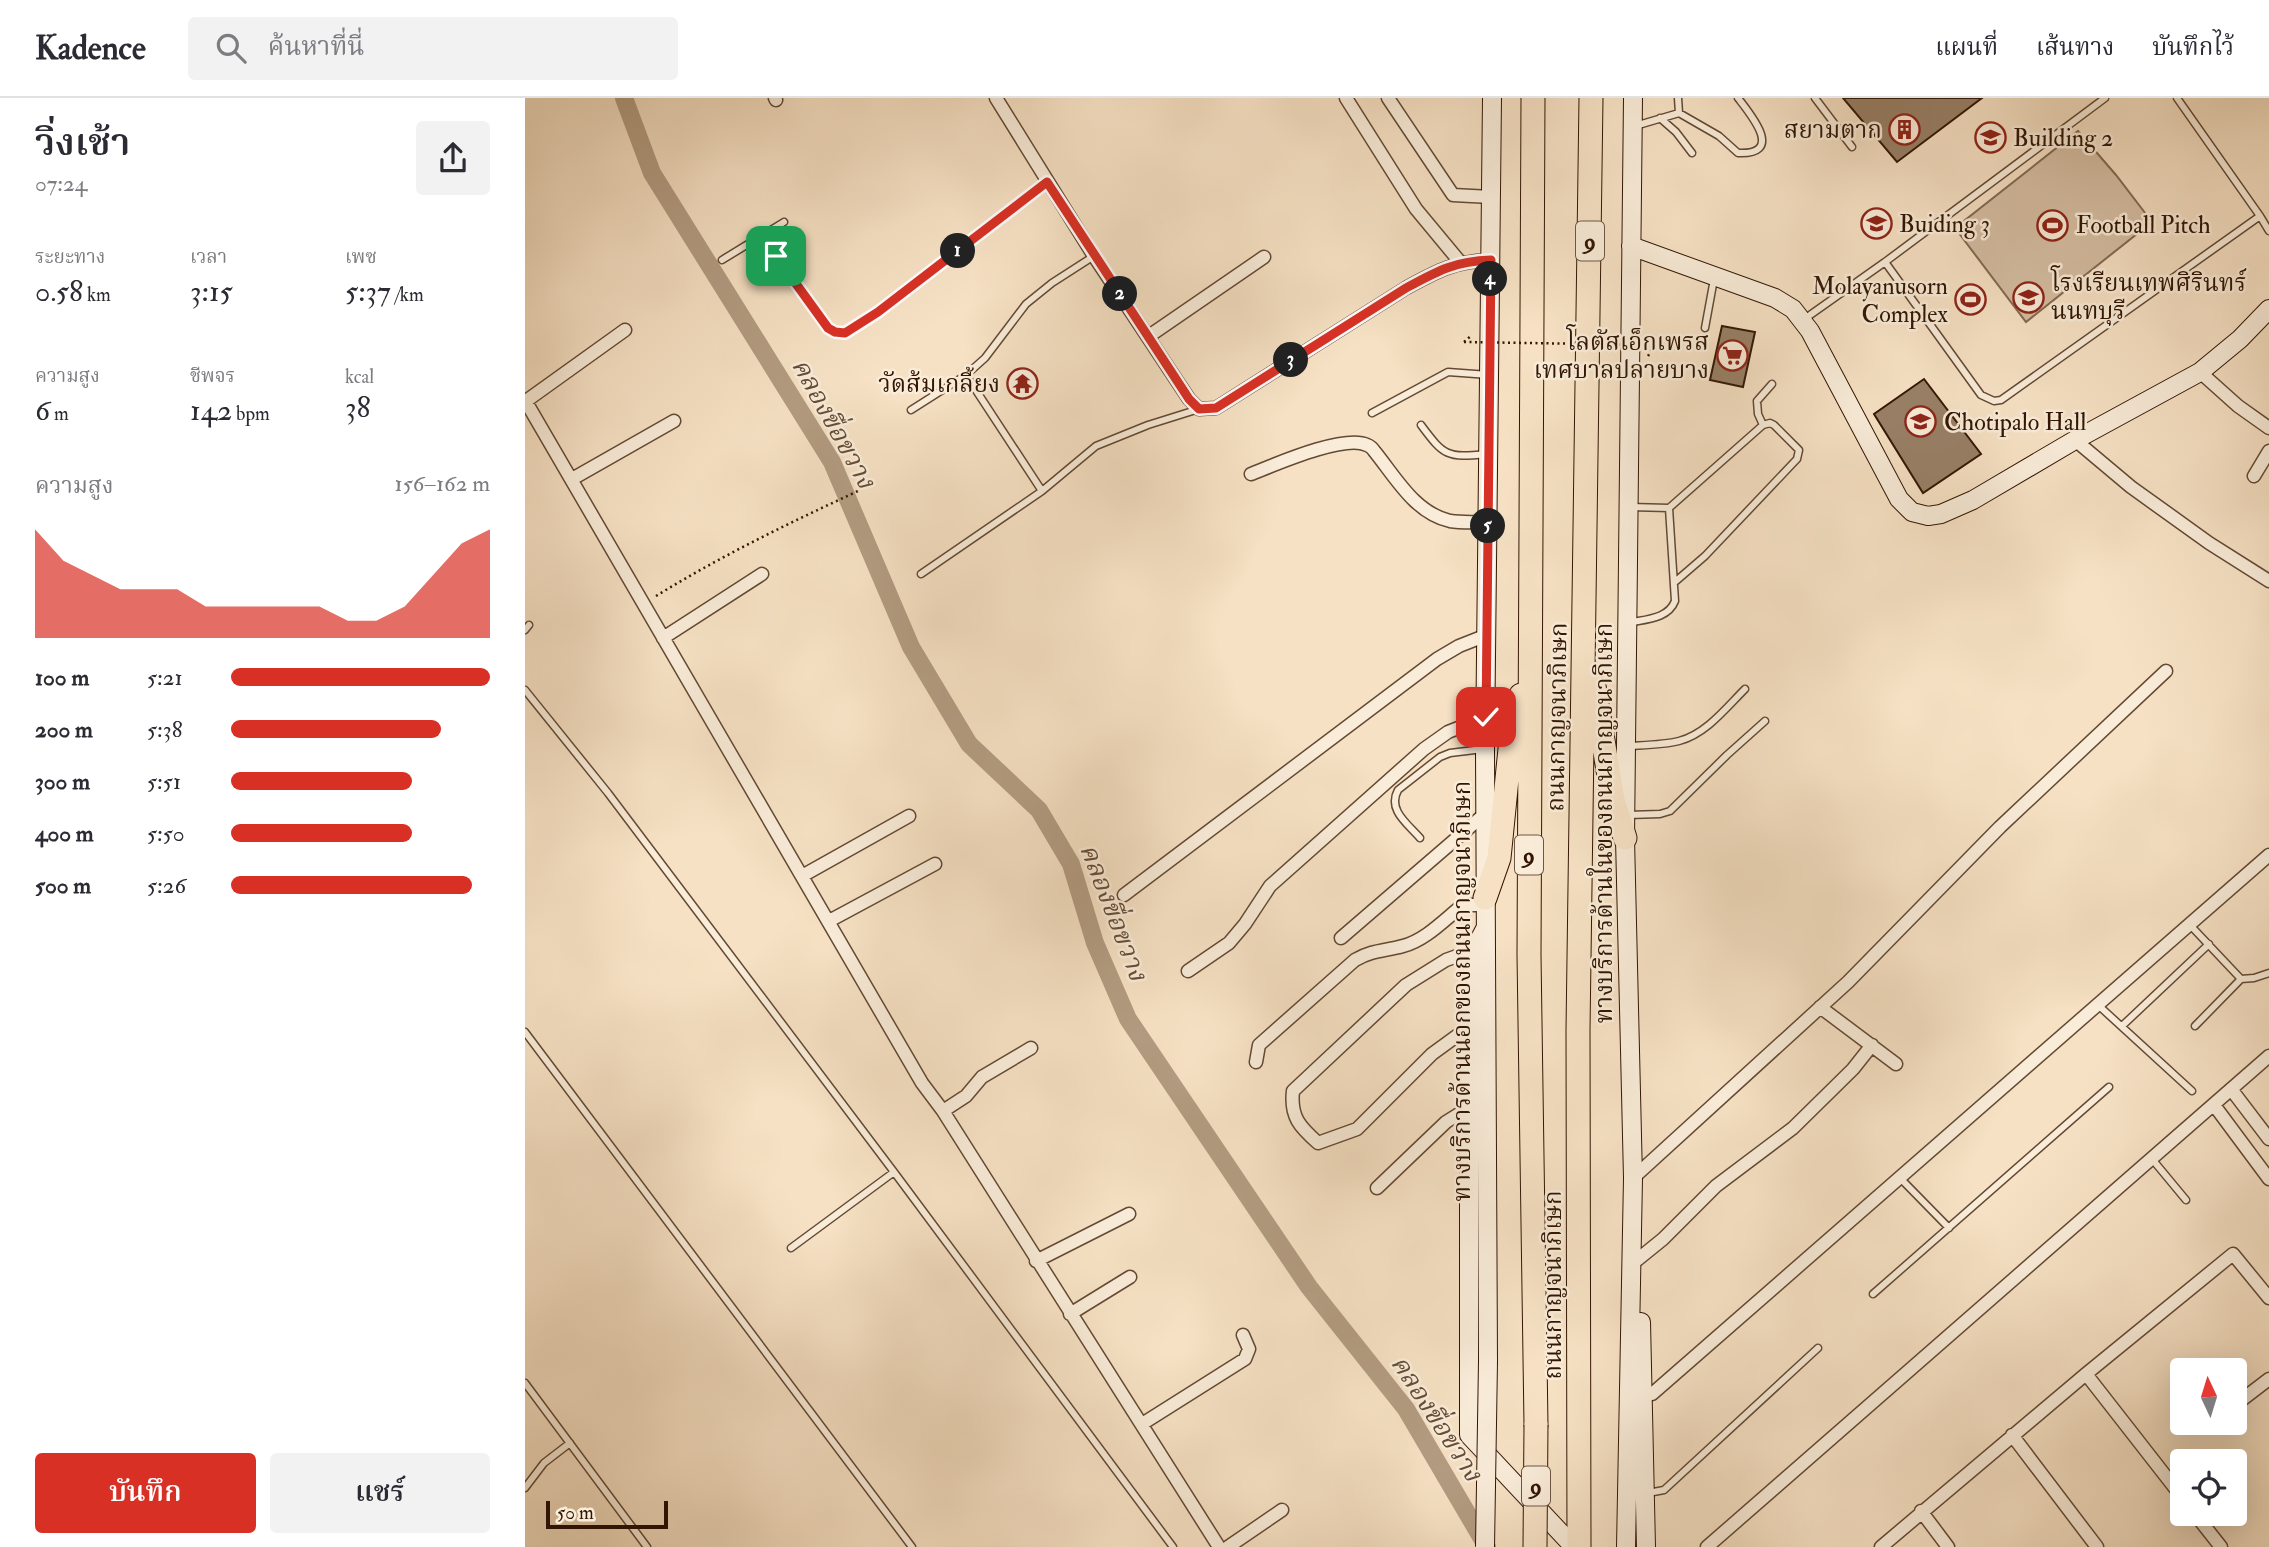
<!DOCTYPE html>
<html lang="th">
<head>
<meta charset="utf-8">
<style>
  :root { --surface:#fff; --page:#f2f2f3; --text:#2b2b33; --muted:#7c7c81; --line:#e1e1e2; --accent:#d93025 }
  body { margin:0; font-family:"IM FELL Double Pica","Noto Serif Thai",serif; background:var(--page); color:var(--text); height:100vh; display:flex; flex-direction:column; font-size:26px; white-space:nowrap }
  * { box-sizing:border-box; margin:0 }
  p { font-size:23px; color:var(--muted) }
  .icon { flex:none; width:38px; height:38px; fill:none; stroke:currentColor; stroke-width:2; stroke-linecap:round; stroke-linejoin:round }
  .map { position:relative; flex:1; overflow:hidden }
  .panel { display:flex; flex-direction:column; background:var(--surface); width:525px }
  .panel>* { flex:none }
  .needle { width:46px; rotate:356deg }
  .buttons { position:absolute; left:1645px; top:1260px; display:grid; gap:14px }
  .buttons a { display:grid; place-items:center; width:77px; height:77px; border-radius:7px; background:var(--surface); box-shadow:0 7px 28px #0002; font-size:35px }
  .scale { position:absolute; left:21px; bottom:18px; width:122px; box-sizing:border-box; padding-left:7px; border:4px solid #321603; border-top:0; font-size:19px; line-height:24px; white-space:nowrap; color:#321603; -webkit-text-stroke:5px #f9ecd9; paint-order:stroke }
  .pin { position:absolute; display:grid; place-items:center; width:60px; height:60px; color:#fff; margin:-30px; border-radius:14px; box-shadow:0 4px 10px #0006 }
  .km { position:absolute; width:35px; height:35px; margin:-18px; border-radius:50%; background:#222; color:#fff; font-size:19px; line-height:35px; text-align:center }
  .round { display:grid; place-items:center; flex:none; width:74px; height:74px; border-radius:7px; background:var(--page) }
  .summary { display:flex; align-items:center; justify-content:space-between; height:119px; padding:0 35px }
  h1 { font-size:38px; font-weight:600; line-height:52px }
  .figures { display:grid; grid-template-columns:repeat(3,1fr); gap:10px; height:119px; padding:7px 35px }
  .figures div { display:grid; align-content:center }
  .figures b { font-size:30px; font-weight:600 }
  .figures small { font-size:19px; font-weight:400 }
  .figures p { font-size:19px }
  .chart { height:196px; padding:14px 35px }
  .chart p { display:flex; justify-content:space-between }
  .chart svg { width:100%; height:126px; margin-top:7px; fill:var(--accent); opacity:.7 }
  .primary-button { display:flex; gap:14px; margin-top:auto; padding:14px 35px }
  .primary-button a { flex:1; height:80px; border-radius:7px; background:var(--accent); color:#fff; font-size:28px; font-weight:600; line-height:80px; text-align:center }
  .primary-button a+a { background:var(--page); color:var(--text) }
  ul { padding:0 35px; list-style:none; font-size:23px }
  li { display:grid; grid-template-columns:112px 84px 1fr; align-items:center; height:52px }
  li i { height:18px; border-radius:9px; background:var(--accent) }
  header { display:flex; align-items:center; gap:42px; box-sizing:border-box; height:98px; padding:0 35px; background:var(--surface); border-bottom:2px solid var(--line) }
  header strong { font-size:33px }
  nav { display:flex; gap:38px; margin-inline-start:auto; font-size:24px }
  .search { width:490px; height:63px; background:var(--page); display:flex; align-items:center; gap:18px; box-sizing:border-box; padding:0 24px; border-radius:7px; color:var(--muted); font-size:26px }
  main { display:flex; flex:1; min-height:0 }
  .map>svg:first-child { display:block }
  .green { fill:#d5bea3; stroke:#846a53; stroke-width:2 }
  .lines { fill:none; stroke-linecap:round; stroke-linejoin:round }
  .canal { stroke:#b39c82; stroke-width:18 }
  .building { fill:#988067; stroke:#321603; stroke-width:2 }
  .lane-casing { stroke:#634933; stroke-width:9 }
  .street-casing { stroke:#634933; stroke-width:15 }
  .secondary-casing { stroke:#321603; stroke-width:20 }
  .highway-casing { stroke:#321603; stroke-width:25 }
  .path { stroke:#321603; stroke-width:2.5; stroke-dasharray:2 3.5; stroke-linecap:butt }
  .lane { stroke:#f9ecd9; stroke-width:6 }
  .street { stroke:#f9ecd9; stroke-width:12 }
  .secondary { stroke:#f9ecd9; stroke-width:18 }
  .highway { stroke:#f6e1c4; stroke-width:23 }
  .secondary-bridge-casing { stroke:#321603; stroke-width:20; stroke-linecap:butt }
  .highway-bridge-casing { stroke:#321603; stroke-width:25; stroke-linecap:butt }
  .path-bridge { stroke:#321603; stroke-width:2.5; stroke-dasharray:2 3.5; stroke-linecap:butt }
  .secondary-bridge { stroke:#f9ecd9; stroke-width:18 }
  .highway-bridge { stroke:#f6e1c4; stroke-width:23 }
  .route-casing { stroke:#fff; stroke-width:14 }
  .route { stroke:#d93025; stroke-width:9 }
  .labels { text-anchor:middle; stroke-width:5; stroke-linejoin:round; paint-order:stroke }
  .shield { fill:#f9ecd9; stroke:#6e5643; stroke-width:2 }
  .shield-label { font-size:23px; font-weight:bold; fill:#321603 }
  .poi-label { font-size:24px; fill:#321603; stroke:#f9ecd9; text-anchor:start }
  .street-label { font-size:24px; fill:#321603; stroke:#f9ecd9 }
  .water-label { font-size:26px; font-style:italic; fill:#664c36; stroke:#f9ecd9 }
</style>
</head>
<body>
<header>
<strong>Kadence</strong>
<div class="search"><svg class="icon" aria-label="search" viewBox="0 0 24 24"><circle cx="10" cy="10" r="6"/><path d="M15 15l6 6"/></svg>ค้นหาที่นี่</div>
<nav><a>แผนที่</a><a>เส้นทาง</a><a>บันทึกไว้</a></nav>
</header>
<main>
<section class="panel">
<div class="summary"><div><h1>วิ่งเช้า</h1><p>07:24</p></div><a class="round"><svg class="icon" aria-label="share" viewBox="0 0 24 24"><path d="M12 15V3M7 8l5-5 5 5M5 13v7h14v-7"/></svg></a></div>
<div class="figures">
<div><p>ระยะทาง</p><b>0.58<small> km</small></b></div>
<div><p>เวลา</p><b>3:15</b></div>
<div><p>เพซ</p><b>5:37<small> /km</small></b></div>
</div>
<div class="figures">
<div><p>ความสูง</p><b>6<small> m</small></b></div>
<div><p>ชีพจร</p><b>142<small> bpm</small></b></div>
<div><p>kcal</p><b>38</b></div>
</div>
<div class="chart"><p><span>ความสูง</span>156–162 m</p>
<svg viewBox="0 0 160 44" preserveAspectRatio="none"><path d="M0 44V6L10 17L20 22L30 27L40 27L50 27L60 33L70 33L80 33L90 33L100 33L110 38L120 38L130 33L140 22L150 11L160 6V44z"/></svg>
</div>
<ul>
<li><b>100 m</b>5:21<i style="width:100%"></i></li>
<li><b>200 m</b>5:38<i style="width:81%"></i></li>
<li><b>300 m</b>5:51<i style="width:70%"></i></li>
<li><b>400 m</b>5:50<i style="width:70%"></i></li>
<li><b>500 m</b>5:26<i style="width:93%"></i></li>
</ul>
<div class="primary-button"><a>บันทึก</a><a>แชร์</a></div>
</section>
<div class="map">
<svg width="1744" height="1449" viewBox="0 0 1744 1449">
  <rect width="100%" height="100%" fill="#f6e1c4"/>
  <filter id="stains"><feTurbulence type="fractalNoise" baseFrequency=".00286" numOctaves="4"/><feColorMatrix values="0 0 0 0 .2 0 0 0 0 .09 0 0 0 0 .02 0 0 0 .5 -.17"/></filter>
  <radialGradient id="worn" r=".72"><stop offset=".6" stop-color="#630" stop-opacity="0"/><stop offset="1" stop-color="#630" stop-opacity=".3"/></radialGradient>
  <path class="green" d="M1553 33 1591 77 1627 124 1501 224 1430 130Z"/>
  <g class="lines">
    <path class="canal" d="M99 0 127 75 307 364 386 549 444 646 514 712 546 766 570 845 603 921 784 1189 881 1311 962 1449"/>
  </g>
  <path class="building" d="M1318 0H1457L1372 64Z
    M1197 228 1230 234 1218 289 1185 282Z
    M1399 281 1456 356 1398 395 1349 316Z"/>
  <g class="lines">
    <defs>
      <path id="lane" d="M1153 0 1154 15
        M1290 0 1327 49
        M1652 0 1735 118
        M1135 20 1151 34 1167 55
        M1110 28 1154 15 1194 38 1213 55C1260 57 1226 17 1213 0
        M237 137 303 230 310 234 320 235 329 230 353 214 522 84
        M197 162 259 124
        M1360 164 1580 0
        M1278 222 1360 164 1456 297 1469 303 1476 302 1735 118 1744 133
        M1180 230 1189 181
        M386 312 441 277
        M847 315 923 274 964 277
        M896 327C919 358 922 360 961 356
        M1238 327 1233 316 1232 303 1247 286
        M517 393 441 277 460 260 501 206 527 185 569 158
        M1144 410 1238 327 1245 325 1249 327 1274 352 1272 361 1180 458 1151 483
        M396 476 517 393 571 348 623 327 674 311
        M1103 525C1121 521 1143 521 1150 503L1144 410 1105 409
        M0 532 4 527
        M0 592 83 695 369 1074 648 1449
        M1103 648C1119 647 1138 647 1154 643 1181 636 1201 610 1220 591
        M1103 717 1135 716 1145 713 1202 657 1240 623
        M895 740C883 726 862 712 873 692L915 659 925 655 958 651
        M1665 827 1716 881 1729 880 1744 875
        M1573 907 1667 993
        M1597 928 1684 846
        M1670 928 1716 881
        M0 934 387 1449
        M1627 1061 1661 1102
        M1375 1080 1424 1130
        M266 1150 369 1074
        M1348 1196 1584 989
        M0 1285 122 1449
        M0 1390 19 1365 45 1345
        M1123 1395 1139 1392 1293 1250"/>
      <path id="street" d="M250 0 251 2
        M471 0 569 158 664 301 674 311 691 310 881 190C912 173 930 163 966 162
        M821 0 891 111 935 164
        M863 0 928 97 966 99
        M624 238 739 159
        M1675 274 1713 308 1744 330
        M0 302 397 985 418 1013 694 1449
        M1 303 100 232
        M1550 342 1606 389 1684 445 1744 483
        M726 376C749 367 819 336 842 347 845 348 848 351 850 354 871 380 890 415 925 423 937 425 951 424 963 424
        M1729 378 1744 353
        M47 381 149 323
        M138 540 237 476
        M277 778 384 718
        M599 797 912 561 934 548 962 537
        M304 823 410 766
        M816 840 961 715
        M663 873 704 845 720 826 745 788 899 651 923 634 961 619
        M1295 909 1371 966
        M944 929 907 956 832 1031 793 1045C775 1029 765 1019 768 993L881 887 921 862 949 852
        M731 964 734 947 830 862C847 852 860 853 878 848 901 842 920 821 938 807H960
        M1706 991 1744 1041
        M1689 1007 1744 1081
        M418 1013 441 998 457 979 506 950
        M1108 1080 1323 884 1475 729 1641 573
        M852 1090 921 1024 945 1009
        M1112 1162 1138 1141 1191 1088 1268 1030 1328 971 1347 947
        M511 1163 604 1116
        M545 1216 605 1179
        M1561 1276 1657 1399
        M1118 1298 1127 1296 1744 757
        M1710 1307 1744 1281
        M617 1326 720 1261 724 1251 718 1237
        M1487 1337 1572 1449
        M1396 1413 1423 1449
        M1670 1416 1696 1449
        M703 1449 757 1412
        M1182 1449 1744 958
        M1356 1449 1561 1276 1708 1156 1744 1200"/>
      <path id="secondary" d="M1106 148 1250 200 1268 211 1285 233 1374 401 1387 414 1403 418 1416 416 1448 402 1550 342 1675 274 1715 241 1744 211
        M960 831 949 852 944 929V1337L1049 1449
        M1116 1224 1121 1449
        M963 1263 960 651 967 0
        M1101 1449 1108 1080 1100 740 1108 0"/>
      <path id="highway" d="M1008 0 1004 857 1011 1327
        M1069 588 1088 702 1100 740
        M960 800 974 760 986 641 996 597
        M1054 1449 1053 932 1066 0"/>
    </defs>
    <use href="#lane" class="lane-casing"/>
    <use href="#street" class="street-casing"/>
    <use href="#secondary" class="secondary-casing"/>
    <use href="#highway" class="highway-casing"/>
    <path class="path" d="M939 244 947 237
      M1123 258 1130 247
      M131 498C196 458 264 425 333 393"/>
    <use href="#lane" class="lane"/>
    <use href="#street" class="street"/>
    <use href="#secondary" class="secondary"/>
    <use href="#highway" class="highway"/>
    <defs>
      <path id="secondary-bridge" d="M960 1449 963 1263"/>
      <path id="highway-bridge" d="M1010 1449 1011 1327"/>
    </defs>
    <use href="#secondary-bridge" class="secondary-bridge-casing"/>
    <use href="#highway-bridge" class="highway-bridge-casing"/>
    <path class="path-bridge" d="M939 244 1130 247"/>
    <use href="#secondary-bridge" class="secondary-bridge"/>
    <use href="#highway-bridge" class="highway-bridge"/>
  </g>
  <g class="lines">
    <defs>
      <path id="route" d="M251 158 303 230 310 234 320 235 353 214 522 84 664 301 674 311 691 310 881 190C912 173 930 163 966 162L961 619"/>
    </defs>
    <use href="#route" class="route-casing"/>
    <use href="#route" class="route"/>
  </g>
  <defs>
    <symbol id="building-ring" viewBox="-11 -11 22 22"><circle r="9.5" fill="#f9ecd9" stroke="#8f2418" stroke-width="1.5"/><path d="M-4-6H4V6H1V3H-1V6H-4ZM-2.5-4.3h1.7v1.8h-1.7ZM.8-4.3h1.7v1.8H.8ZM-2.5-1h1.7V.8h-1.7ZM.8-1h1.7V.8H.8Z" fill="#8f2418"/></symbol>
    <symbol id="school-ring" viewBox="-11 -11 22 22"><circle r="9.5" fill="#f9ecd9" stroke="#8f2418" stroke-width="1.5"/><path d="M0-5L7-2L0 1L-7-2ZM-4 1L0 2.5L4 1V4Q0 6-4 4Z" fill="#8f2418"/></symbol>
    <symbol id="stadium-ring" viewBox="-11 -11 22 22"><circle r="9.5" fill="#f9ecd9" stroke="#8f2418" stroke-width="1.5"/><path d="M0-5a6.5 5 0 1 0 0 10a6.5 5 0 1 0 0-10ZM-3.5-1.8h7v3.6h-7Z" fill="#8f2418"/></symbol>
    <symbol id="supermarket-ring" viewBox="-11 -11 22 22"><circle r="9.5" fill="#f9ecd9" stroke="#8f2418" stroke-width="1.5"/><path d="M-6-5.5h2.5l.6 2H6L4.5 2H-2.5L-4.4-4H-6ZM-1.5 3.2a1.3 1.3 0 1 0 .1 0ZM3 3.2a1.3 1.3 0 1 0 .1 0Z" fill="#8f2418"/></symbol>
    <symbol id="temple-ring" viewBox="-11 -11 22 22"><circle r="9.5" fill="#f9ecd9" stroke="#8f2418" stroke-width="1.5"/><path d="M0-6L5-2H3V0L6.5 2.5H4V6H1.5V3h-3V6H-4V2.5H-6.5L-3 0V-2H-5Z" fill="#8f2418"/></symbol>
  </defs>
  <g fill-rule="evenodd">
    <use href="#building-ring" x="1362" y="14" width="35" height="35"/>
    <use href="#school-ring" x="1448" y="22" width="35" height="35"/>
    <use href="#school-ring" x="1334" y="108" width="35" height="35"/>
    <use href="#stadium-ring" x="1510" y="110" width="35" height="35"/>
    <use href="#school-ring" x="1486" y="182" width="35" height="35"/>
    <use href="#stadium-ring" x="1428" y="184" width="35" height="35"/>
    <use href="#supermarket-ring" x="1190" y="240" width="35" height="35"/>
    <use href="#temple-ring" x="480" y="268" width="35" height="35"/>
    <use href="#school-ring" x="1378" y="306" width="35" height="35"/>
  </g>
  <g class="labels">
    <g class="shield">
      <rect x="1051" y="123.5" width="28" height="39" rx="5"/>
      <rect x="990" y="737.5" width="28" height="39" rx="5"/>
      <rect x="997" y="1368.5" width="28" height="39" rx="5"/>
    </g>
    <g class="shield-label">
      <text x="1065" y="151">9</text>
      <text x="1004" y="765">9</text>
      <text x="1011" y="1396">9</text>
    </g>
    <g class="poi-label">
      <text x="1357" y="40" text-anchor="end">สยามตาก</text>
      <text x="1488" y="48">Building 2</text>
      <text x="1374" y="134">Buiding 3</text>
      <text x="1551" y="135">Football Pitch</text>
      <text x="1526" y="193">โรงเรียนเทพศิรินทร์<tspan x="1526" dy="28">นนทบุรี</tspan></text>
      <text x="1423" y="196" text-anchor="end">Molayanusorn<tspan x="1423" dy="28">Complex</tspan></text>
      <text x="1184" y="252" text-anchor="end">โลตัสเอ็กเพรส<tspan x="1184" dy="28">เทศบาลปลายบาง</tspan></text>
      <text x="475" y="294" text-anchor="end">วัดส้มเกลี้ยง</text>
      <text x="1419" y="332">Chotipalo Hall</text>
    </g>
    <g class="street-label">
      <text transform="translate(1032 619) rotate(-89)" y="8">ถนนกาญจนาภิเษก</text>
      <text transform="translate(1079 725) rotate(-90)" y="8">ทางบริการด้านในของถนนกาญจนาภิเษก</text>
      <text transform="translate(937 893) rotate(-90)" y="8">ทางบริการด้านนอกของถนนกาญจนาภิเษก</text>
      <text transform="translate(1028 1187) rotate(-90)" y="8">ถนนกาญจนาภิเษก</text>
    </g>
    <g class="water-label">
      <text transform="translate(309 325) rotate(61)" y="9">คลองขื่อขวาง</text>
      <text transform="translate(589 814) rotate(69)" y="9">คลองขื่อขวาง</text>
      <text transform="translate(912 1320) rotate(57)" y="9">คลองขื่อขวาง</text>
    </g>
  </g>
  <rect width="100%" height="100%" filter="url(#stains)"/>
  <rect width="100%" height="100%" fill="url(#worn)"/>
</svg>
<div class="buttons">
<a><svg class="needle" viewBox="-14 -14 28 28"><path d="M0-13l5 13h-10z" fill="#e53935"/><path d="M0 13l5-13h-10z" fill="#7c7c81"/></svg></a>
<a><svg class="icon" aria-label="locate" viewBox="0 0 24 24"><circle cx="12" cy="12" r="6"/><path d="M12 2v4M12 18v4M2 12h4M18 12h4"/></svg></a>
</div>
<div class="scale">50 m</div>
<div class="pin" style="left:251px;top:158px;background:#1e9e55"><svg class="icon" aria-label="arrive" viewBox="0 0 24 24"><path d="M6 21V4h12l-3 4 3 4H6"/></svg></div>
<div class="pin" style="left:961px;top:619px;background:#d93025"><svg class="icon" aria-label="check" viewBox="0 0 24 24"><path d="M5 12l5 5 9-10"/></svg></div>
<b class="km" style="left:433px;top:153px">1</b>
<b class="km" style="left:595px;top:196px">2</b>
<b class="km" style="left:766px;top:262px">3</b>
<b class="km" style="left:965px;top:181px">4</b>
<b class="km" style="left:963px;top:428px">5</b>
</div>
</main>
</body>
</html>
